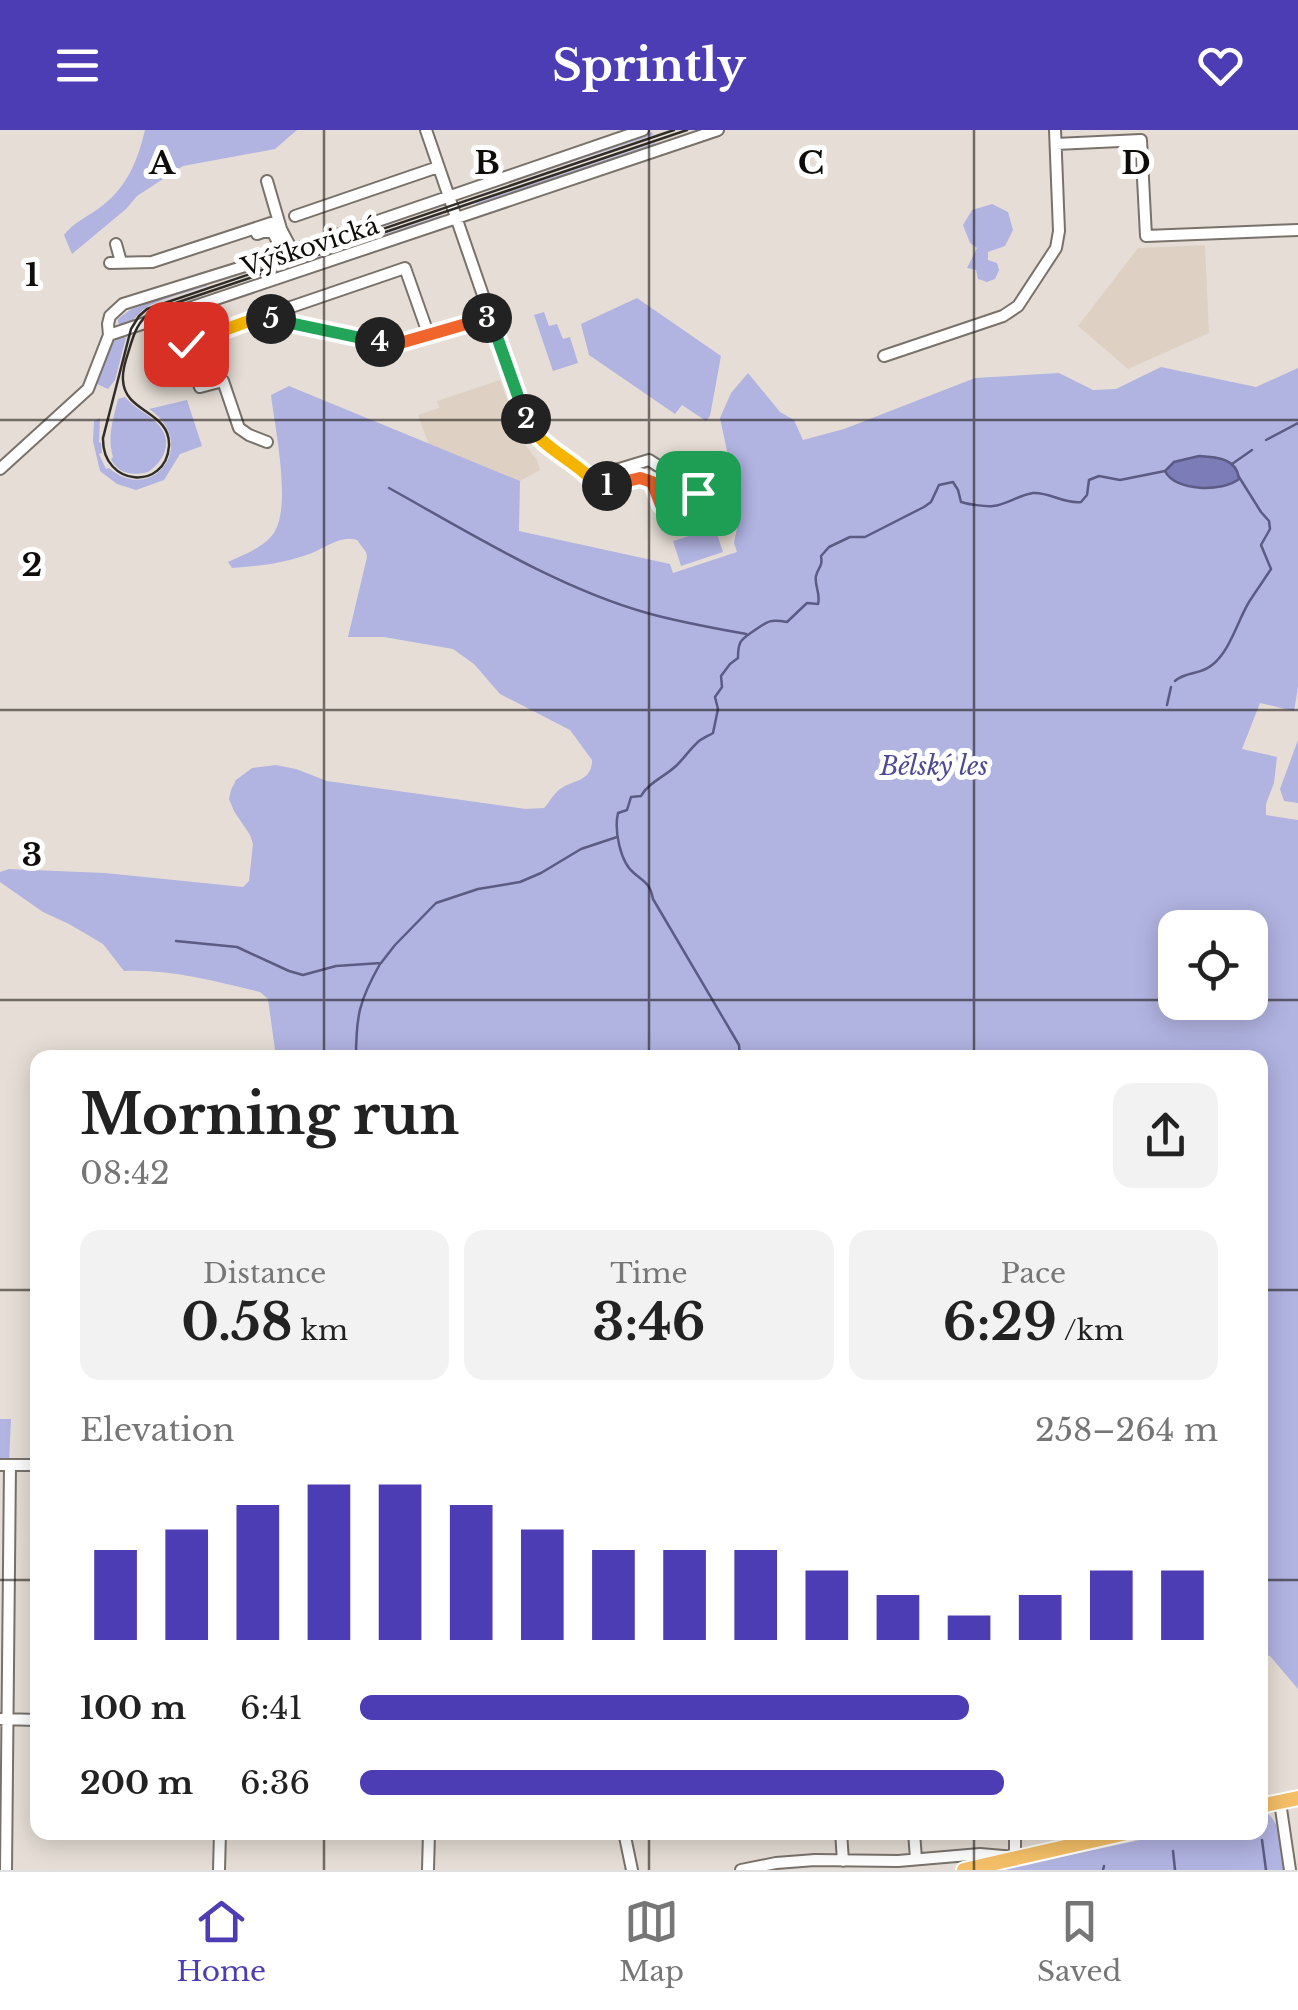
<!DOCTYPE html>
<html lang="en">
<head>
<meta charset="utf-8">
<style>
  :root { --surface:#fff; --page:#f2f2f2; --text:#222; --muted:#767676; --line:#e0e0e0; --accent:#4c3db4 }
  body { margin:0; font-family:"Libre Baskerville",serif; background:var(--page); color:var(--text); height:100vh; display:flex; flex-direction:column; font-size:38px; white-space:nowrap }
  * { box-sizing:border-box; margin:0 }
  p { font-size:32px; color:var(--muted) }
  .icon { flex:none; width:55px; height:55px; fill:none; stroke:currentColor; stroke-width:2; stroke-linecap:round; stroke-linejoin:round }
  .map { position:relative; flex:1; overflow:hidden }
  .drawer { position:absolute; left:30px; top:920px; width:1238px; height:790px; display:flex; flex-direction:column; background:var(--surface); border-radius:20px; box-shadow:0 5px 25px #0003 }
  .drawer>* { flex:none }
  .controls { position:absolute; left:1158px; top:780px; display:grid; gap:20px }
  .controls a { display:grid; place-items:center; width:110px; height:110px; border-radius:20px; background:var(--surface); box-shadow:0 5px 25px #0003; font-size:50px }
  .pin { position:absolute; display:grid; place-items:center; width:85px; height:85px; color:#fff; margin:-42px; border-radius:20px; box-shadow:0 5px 15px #0006 }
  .km { position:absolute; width:50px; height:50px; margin:-25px; border-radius:50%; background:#222; color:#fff; font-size:28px; line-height:50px; text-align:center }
  .round { display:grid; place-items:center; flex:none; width:105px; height:105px; border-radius:20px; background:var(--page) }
  .head { display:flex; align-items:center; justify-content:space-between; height:170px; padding:0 50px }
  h1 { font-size:55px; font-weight:700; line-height:75px }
  .metrics { display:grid; grid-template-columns:repeat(3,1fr); gap:15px; height:170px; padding:10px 50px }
  .metrics div { display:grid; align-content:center; border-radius:20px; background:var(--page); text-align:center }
  .metrics b { font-size:50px; font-weight:700 }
  .metrics small { font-size:28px; font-weight:400 }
  .metrics p { font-size:28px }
  .chart { height:280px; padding:20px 50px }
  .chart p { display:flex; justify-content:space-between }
  .chart svg { width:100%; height:180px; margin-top:10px; stroke:var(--accent); stroke-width:6 }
  ul { padding:0 50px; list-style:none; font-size:32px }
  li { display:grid; grid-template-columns:160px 120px 1fr; align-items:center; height:75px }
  li i { height:25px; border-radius:12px; background:var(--accent) }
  header { display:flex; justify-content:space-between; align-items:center; height:130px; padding:0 50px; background:var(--accent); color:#fff; font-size:45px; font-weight:700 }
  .tabs { display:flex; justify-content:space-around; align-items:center; height:140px; border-top:2px solid var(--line); background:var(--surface); font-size:28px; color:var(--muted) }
  .tabs a { display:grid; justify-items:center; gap:5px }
  .tabs .on { color:var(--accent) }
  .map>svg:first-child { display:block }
  .built { fill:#ded1c3 }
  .green { fill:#b1b3e1; fill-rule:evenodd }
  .water { fill:#7b7cb8; stroke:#5b5b84; stroke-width:2.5 }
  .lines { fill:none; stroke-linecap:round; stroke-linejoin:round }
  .stream { stroke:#5b5b84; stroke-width:2.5 }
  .minor-casing { stroke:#79726b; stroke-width:14 }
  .major-casing { stroke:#fff; stroke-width:18 }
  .minor { stroke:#fff; stroke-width:10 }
  .major { stroke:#f4bf67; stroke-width:14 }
  .tram { stroke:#312e2a; stroke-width:2.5 }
  .split-1-casing { stroke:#fff; stroke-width:20 }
  .split-2-casing { stroke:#fff; stroke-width:20 }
  .split-3-casing { stroke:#fff; stroke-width:20 }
  .split-4-casing { stroke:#fff; stroke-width:20 }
  .split-5-casing { stroke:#fff; stroke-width:20 }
  .split-6-casing { stroke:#fff; stroke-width:20 }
  .split-1 { stroke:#f0652b; stroke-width:12 }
  .split-2 { stroke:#f5b400; stroke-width:12 }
  .split-3 { stroke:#22a559; stroke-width:12 }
  .split-4 { stroke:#f0652b; stroke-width:12 }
  .split-5 { stroke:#22a559; stroke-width:12 }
  .split-6 { stroke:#f5b400; stroke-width:12 }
  .grid { fill:none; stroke:#0f0d0a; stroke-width:2.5; stroke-opacity:0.55 }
  .labels { text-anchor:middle; stroke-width:10; stroke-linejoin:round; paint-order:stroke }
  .street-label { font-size:25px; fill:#0f0d0a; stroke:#fff }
  .park-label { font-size:25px; font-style:italic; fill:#4d4995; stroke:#fff }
  .grid-label { font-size:32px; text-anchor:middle; font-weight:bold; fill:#0f0d0a; stroke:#fff; stroke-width:10; stroke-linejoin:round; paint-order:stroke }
</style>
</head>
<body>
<header><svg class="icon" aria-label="menu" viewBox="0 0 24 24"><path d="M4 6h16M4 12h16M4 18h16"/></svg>Sprintly<svg class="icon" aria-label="heart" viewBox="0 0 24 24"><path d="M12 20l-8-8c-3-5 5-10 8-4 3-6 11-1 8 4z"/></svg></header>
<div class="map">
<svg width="1298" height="1740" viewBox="0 0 1298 1740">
  <rect width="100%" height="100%" fill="#e6ded6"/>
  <path class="built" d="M1205 115 1209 203 1128 239 1078 196 1138 118Z
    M500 250 521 309 537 330 540 340 520 351 429 315 418 285 439 278 437 271Z"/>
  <path class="green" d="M145 0H297L275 19 183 36 137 66 126 79 72 124 64 105C75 91 88 87 102 76 127 57 138 30 145 0Z
    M652 2 653 5 473 65 472 63Z
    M655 13 656 16 477 76 476 73Z
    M992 74 1008 82 1013 100 1005 116 988 122V130L997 133 999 140 995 149 987 152 978 149 976 140 967 138 977 118 970 113 963 95 972 80Z
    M442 85 437 90 265 148 264 145Z
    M206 153 207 156C188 162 168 167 150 175 139 180 135 191 124 196L118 193V189L131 179Z
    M637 168 721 226 710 286 706 291 682 275 675 284 589 225 581 194Z
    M544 182 549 196 557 194 563 209 570 207 578 233 553 241 534 185Z
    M123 205 126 208 115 250 108 259 97 254 110 214Z
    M1161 237 1256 257 1298 238V557L1294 581 1260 573 1242 619 1277 627 1274 653 1266 674V685L1298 690V1559L1270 1526 1260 1523V928L276 927 268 869 260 862C214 851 171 839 124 841L103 814 69 794 43 782 0 752V742L9 739 105 743 243 757 249 751 253 714 250 705 234 681 229 669 231 660 236 650 252 638 276 635 296 639 327 651 526 679 544 678C548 674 551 668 555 664 568 648 592 655 592 630L570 600 500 564 474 534 453 519 384 507H348L367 427 366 422 357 410C341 405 327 417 312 423 286 433 260 436 232 438L228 432C243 425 266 417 275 401 291 373 275 298 271 265L289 256 520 351 519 401 670 434 673 443 737 422 734 413 740 382 720 288 731 263 748 243 780 282 794 290 803 310 844 299 975 248 1059 243 1093 260 1116 259ZM1175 798H1250V872H1175Z
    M125 267C134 278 147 283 157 293 174 310 165 331 148 342 133 346 118 344 111 329L113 327C107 307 113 290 118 269Z
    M187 270 202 316 180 324 164 350 136 360 117 354 100 341 93 311 94 291 100 288 99 312 101 313 102 323 99 324 106 339 109 338C153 376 200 313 149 279Z
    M715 398 723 422 681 436 673 411Z
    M1298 610V673L1284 671 1280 659Z
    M0 1289H11L9 1332H0Z
    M1267 1683C1282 1695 1284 1721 1285 1740H999L1173 1703 1260 1702V1685Z"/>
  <path class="water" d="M1199 326C1216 327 1237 328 1239 349 1223 362 1175 362 1165 341L1174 332Z"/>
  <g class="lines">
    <path class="stream" d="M1266 310 1298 293
      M1232 334 1252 320
      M389 358C470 403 558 458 647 483 679 492 713 498 746 504
      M1175 551C1186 541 1201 545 1212 535 1230 521 1237 492 1249 472 1256 461 1264 450 1271 439L1261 415 1270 399 1269 391 1261 382 1239 347
      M1167 575 1171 557
      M176 811 237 817 289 841 303 845 336 836 381 833 395 815 436 773 478 759 520 752 541 743 581 719 617 707
      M356 928C356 886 359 871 380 834
      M740 928 739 915 653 769C650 754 646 753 635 744 620 733 614 700 618 683L627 680 631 667 641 666C649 652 666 646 677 635 684 628 691 618 699 611 703 608 708 606 713 603L718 579 715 567 722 557 721 546 730 534 738 528C738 510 741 510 755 500 768 491 770 489 787 492L807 473 818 474C821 464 814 455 816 446 818 437 823 437 821 426L829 417 850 407H865L924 377 931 372 939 355 953 352 958 360 961 372C967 374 986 377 993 376 1006 375 1019 365 1033 363 1050 362 1063 374 1081 372L1087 365 1089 350 1099 346 1120 350 1165 341
      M1262 1710 1266 1740
      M1173 1721 1175 1740
      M1103 1740 1104 1736"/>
    <defs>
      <path id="minor" d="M426 0 527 293 541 311 590 345 596 346 649 330 663 339
        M1056 14 1141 10 1146 106 1298 100
        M267 51 281 99
        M295 86 438 37
        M257 104 266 101 273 103 284 123
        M116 114 121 132
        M110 133 152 132 271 93 281 99 292 120
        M195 176 209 205 405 138 429 206
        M262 188 390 214 429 206 490 187
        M109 205 718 0
        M209 205 186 214 200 257 223 251 239 298 249 305 267 312
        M884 226 1003 186 1018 176 1056 118 1059 101 1055 0
        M0 339 88 259 109 205 108 194 110 186 123 174 258 132 643 0
        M590 346 599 357 641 348 652 352 661 375 699 363 708 391
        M0 1335H38
        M0 1589 38 1590
        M1280 1672 1290 1740
        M624 1702 632 1740
        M841 1702 843 1731
        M914 1702 916 1729
        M6 1740 10 1335
        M219 1740 220 1702
        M428 1740 429 1702
        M741 1740 776 1733 815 1730 898 1731 980 1724 1015 1727V1702"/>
      <path id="major" d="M1260 1676 1298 1668
        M964 1740 1131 1702"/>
    </defs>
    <use href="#minor" class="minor-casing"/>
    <use href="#major" class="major-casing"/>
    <use href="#minor" class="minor"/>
    <use href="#major" class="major"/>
    <path class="tram" d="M674 0 147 179 139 186 131 199 103 308C102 357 166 361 169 316 171 281 124 283 123 250 122 240 126 229 129 220 134 203 138 191 152 181L687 0"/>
  </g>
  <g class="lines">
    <defs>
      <path id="split-1" d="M607 356 640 348 652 352 661 375 698 363"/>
      <path id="split-2" d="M526 289C541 320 578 330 599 358L607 356"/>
      <path id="split-3" d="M487 188 490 187 526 289"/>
      <path id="split-4" d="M380 212 400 213 487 188"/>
      <path id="split-5" d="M271 189 380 212"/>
      <path id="split-6" d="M186 214 260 187 271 189"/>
    </defs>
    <use href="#split-1" class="split-1-casing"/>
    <use href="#split-2" class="split-2-casing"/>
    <use href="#split-3" class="split-3-casing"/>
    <use href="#split-4" class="split-4-casing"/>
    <use href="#split-5" class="split-5-casing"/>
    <use href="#split-6" class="split-6-casing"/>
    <use href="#split-1" class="split-1"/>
    <use href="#split-2" class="split-2"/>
    <use href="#split-3" class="split-3"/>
    <use href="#split-4" class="split-4"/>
    <use href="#split-5" class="split-5"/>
    <use href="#split-6" class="split-6"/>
  </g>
  <path class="grid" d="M324 0V928M649 0V928M974 0V928M0 290H1298M0 580H1298M0 870H1175M1250 870H1298M0 1160H38M1260 1160H1298M0 1450H38M1260 1450H1298M324 1702V1740M649 1702V1740M974 1702V1740"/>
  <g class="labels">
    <g class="street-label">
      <text transform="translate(310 116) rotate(-18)" y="9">Výškovická</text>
    </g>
    <g class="park-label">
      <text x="934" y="645">Bělský les</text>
    </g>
  </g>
  <g class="grid-label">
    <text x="162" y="44">A</text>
    <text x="487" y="44">B</text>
    <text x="811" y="44">C</text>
    <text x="1136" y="44">D</text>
    <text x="32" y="156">1</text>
    <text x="32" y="446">2</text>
    <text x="32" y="736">3</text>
  </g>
</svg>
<div class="controls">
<a><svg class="icon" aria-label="locate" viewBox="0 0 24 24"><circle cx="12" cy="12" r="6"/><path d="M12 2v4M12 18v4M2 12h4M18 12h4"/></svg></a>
</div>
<div class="pin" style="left:698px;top:363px;background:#1e9e55"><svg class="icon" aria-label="arrive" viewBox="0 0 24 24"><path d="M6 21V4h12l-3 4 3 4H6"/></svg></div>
<div class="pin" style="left:186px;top:214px;background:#d93025"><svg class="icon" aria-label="check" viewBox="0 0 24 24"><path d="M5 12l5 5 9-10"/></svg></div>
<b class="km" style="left:607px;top:356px">1</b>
<b class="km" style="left:526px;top:289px">2</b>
<b class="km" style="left:487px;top:188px">3</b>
<b class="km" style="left:380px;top:212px">4</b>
<b class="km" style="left:271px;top:189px">5</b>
<section class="drawer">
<div class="head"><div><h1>Morning run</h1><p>08:42</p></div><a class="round"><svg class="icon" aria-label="share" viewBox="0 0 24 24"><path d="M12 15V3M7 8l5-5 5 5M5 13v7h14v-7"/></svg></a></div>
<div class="metrics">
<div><p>Distance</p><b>0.58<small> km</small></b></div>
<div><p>Time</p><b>3:46</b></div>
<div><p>Pace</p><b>6:29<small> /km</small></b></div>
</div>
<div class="chart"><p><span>Elevation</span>258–264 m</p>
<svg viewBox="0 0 160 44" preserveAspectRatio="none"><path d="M5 44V22M15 44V17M25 44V11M35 44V6M45 44V6M55 44V11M65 44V17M75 44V22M85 44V22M95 44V22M105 44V27M115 44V33M125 44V38M135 44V33M145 44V27M155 44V27"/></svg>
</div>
<ul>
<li><b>100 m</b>6:41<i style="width:71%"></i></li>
<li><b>200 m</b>6:36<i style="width:75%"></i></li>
</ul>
</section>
</div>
<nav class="tabs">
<a class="on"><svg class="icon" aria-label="home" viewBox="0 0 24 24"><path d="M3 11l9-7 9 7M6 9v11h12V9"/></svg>Home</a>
<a><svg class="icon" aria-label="map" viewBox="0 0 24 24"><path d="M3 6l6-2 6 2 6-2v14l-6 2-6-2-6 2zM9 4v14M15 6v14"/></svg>Map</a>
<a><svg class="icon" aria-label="saved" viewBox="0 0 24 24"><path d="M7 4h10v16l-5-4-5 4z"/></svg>Saved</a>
</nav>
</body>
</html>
